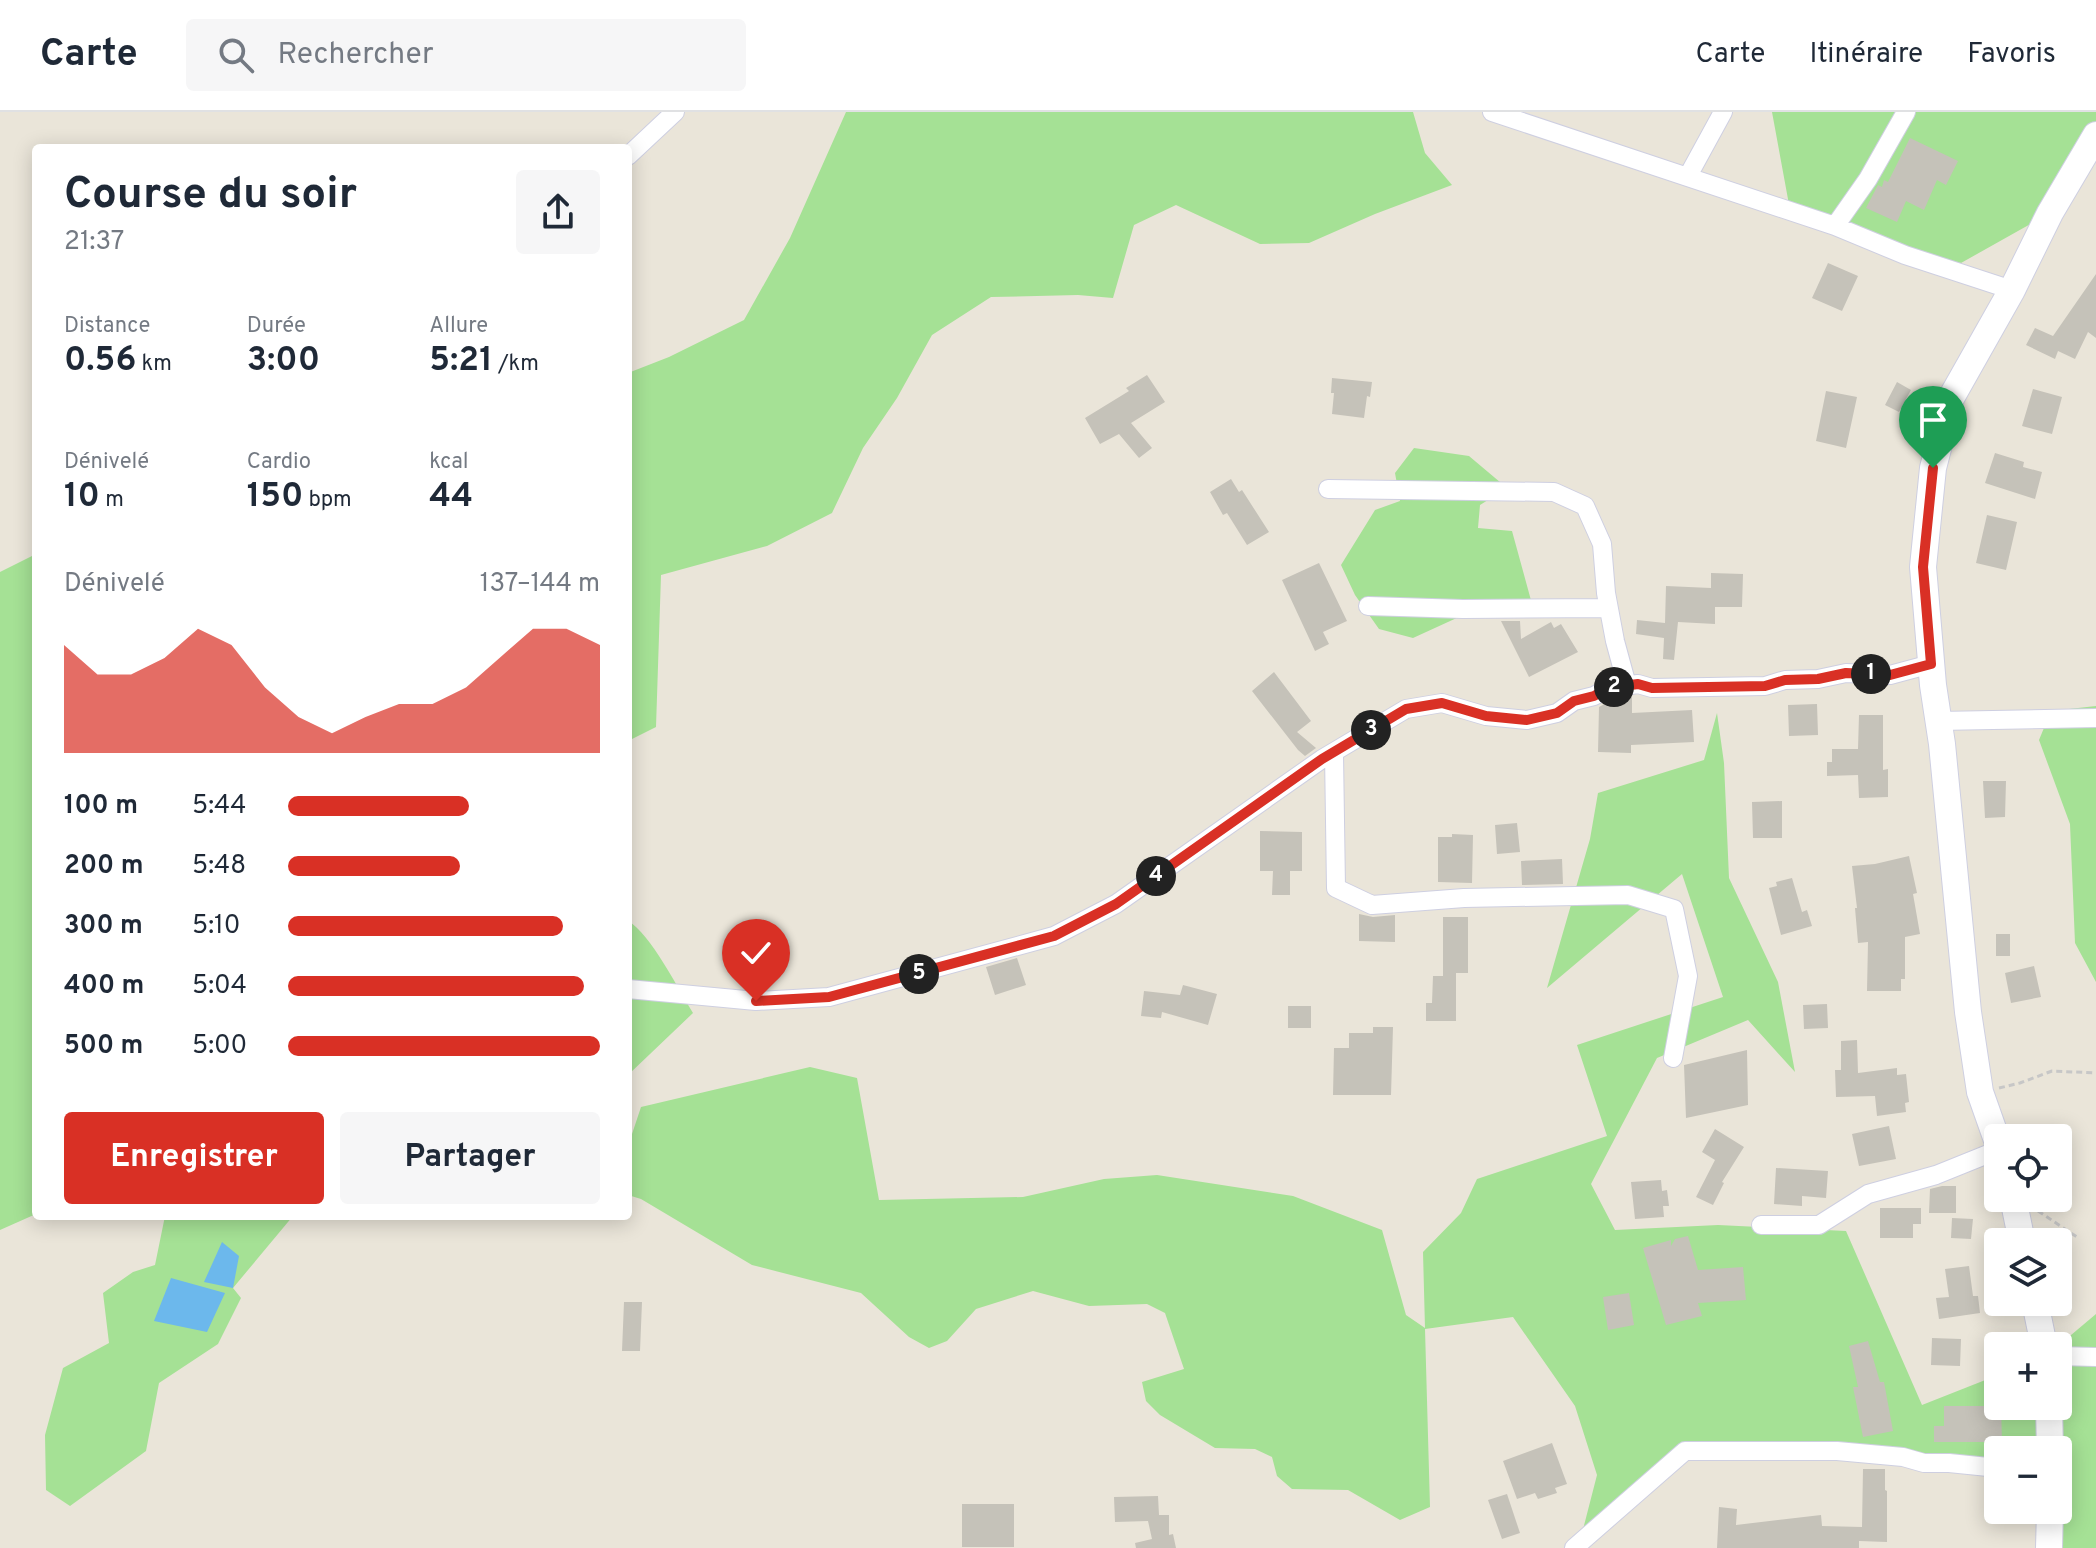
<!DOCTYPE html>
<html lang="fr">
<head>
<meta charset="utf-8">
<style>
  :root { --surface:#fff; --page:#f6f6f7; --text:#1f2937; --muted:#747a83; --line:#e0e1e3; --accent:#d93025 }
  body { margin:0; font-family:Overpass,sans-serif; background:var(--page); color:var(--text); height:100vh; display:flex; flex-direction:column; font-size:30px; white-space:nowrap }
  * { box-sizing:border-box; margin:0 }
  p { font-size:26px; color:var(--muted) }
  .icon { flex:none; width:44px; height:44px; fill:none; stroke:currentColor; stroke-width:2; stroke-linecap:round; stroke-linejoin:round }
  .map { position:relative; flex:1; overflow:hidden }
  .side { position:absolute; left:32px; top:32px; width:600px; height:1076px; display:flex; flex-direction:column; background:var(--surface); border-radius:8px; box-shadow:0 4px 20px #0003 }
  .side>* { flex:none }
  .fabs { position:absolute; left:1984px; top:1012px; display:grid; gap:16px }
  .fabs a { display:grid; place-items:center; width:88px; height:88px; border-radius:8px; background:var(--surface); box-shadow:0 4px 20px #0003; font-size:40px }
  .pin { position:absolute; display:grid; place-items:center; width:68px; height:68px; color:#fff; margin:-82px -34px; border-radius:50% 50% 50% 0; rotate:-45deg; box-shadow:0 0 8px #0007 }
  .pin .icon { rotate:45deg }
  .km { position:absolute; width:40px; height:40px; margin:-20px; border-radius:50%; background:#222; color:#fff; font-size:22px; line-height:40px; text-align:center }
  .round { display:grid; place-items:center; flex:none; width:84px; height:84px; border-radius:8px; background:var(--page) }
  .head { display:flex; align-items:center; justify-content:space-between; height:136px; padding:0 32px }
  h1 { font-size:44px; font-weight:700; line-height:60px }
  .stats { display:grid; grid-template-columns:repeat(3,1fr); gap:12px; height:136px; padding:8px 32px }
  .stats div { display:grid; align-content:center }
  .stats b { font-size:34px; font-weight:700 }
  .stats small { font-size:22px; font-weight:400 }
  .stats p { font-size:22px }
  .chart { height:224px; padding:16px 32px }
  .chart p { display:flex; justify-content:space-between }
  .chart svg { width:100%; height:144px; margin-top:8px; fill:var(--accent); opacity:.7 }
  .action { display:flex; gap:16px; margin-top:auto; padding:16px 32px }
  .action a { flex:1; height:92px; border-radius:8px; background:var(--accent); color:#fff; font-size:32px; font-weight:700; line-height:92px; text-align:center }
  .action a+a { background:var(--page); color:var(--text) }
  ul { padding:0 32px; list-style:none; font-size:26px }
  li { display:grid; grid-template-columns:128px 96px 1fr; align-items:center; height:60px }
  li i { height:20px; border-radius:10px; background:var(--accent) }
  header { display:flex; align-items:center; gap:48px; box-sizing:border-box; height:112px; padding:0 40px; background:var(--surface); border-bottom:2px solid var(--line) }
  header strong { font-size:38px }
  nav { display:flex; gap:44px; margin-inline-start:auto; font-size:28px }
  .search { width:560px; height:72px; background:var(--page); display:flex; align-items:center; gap:20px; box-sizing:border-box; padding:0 28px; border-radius:8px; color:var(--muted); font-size:30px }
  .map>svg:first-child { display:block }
  .green { fill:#a5e195 }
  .water { fill:#6cb8ec }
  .building { fill:#c5c2b9 }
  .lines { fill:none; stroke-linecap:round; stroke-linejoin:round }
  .minor-casing { stroke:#cecfe1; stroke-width:20 }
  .secondary-casing { stroke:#cecfe1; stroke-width:28 }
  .path { stroke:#c7c7c7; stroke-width:3; stroke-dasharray:6 4; stroke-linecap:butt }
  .minor { stroke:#fff; stroke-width:18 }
  .secondary { stroke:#fff; stroke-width:26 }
  .route-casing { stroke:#fff; stroke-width:16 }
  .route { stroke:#d93025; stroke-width:10 }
</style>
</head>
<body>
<header>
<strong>Carte</strong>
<div class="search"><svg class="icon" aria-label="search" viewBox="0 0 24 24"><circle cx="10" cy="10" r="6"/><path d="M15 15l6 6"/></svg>Rechercher</div>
<nav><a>Carte</a><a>Itinéraire</a><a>Favoris</a></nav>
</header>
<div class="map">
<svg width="2096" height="1436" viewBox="0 0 2096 1436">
  <rect width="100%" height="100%" fill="#eae5d9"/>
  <path class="green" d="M846 0H1413L1425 41 1452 73 1375 102 1309 131 1260 132 1176 93 1134 113 1113 186 1078 183 991 185 932 223 897 286 863 336 832 401 767 434 661 463 656 615 628 629V261L669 245 744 208 790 126Z
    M1772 0H2096V23L2050 101 1961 151 1906 146 1790 98Z
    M1414 336 1469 344 1507 376 1480 393 1478 416 1512 419 1532 492 1472 499 1413 526 1379 517 1355 483 1341 453 1375 398 1400 389 1395 361Z
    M36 442V1102L0 1118V460Z
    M2096 594V870L2075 831 2070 712 2039 628 2051 599Z
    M1717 601 1724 651 1729 766 1778 870 1795 960 1748 908 1657 946 1591 1072 1615 1118 1718 1113 1846 1119 1922 1293 1998 1263V1294H2058V1234L2096 1202V1436H2049L2058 1398V1338H1998V1356L1686 1339 1579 1433 1597 1363 1575 1294 1513 1205 1425 1217 1430 1395 1400 1408 1348 1378 1292 1377 1277 1364 1272 1345 1255 1337 1215 1336 1160 1303 1146 1289 1142 1270 1184 1257 1165 1201 1147 1192 1089 1194 1033 1179 976 1197 947 1229 929 1236 909 1225 861 1181 752 1153 641 1087 628 1083V1025H631L641 995 810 955 857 966 879 1088 1023 1085 1104 1067 1157 1063 1293 1084 1382 1118 1406 1203 1425 1216 1423 1140 1461 1101 1477 1067 1607 1024 1577 933 1723 885 1682 762 1547 876 1590 727 1598 681 1704 648Z
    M628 809C650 821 679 878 693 901L628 963Z
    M165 1104H293L233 1176 241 1186 218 1232 159 1271 146 1339 70 1394 46 1378 45 1323 63 1256 109 1231 103 1181 133 1160 155 1153Z"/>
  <path class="water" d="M222 1130 239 1144 233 1176 204 1170Z
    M171 1166 225 1181 207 1220 154 1209Z"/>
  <path class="building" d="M1910 26 1958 49 1946 73 1937 68 1924 98 1906 89 1897 110 1866 96 1878 73 1882 75 1884 68 1888 70Z
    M1828 151 1858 164 1842 199 1812 186Z
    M2096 162V226L2088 220 2075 247 2058 239 2055 247 2026 233 2035 216 2053 224Z
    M1147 263 1165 290 1131 311 1152 336 1139 346 1119 322 1100 332 1085 306 1129 279 1126 276Z
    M1332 266 1372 270 1370 285 1367 284 1364 306 1332 302 1334 281H1331Z
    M1897 270 1911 278 1899 300 1885 293Z
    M2033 277 2062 285 2052 322 2022 314Z
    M1826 279 1857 285 1846 336 1816 329Z
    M1995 341 2024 350 2023 355 2042 360 2035 387 1985 371Z
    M1231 367 1239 380 1242 378 1269 420 1247 433 1227 401 1223 403 1210 380Z
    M1987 403 2017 410 2006 458 1976 451Z
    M1319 451 1347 509 1323 520 1329 532 1315 539 1282 468Z
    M1711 461 1743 462 1742 495H1715V512L1678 510 1674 548 1663 547 1664 526 1636 522 1637 508 1665 511 1666 474 1711 476Z
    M1501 509H1520L1521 527 1551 510 1554 516 1561 512 1578 540 1529 565Z
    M1274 560 1311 609 1297 620 1316 636 1305 644 1298 638 1252 579Z
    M1632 585V601L1692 598 1694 630 1631 633V641L1598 640 1599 595 1612 588Z
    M1817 592 1818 623 1789 624 1788 593Z
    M1859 603H1883V658L1888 657V685L1859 686 1858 663 1827 664V650H1832V637H1858Z
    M1983 669H2006L2005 705 1985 706Z
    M1782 689V726H1753L1752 690Z
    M1517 711 1520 740 1497 742 1495 713Z
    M1260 719 1302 720V759H1290V783H1272L1273 759H1260Z
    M1452 722 1473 723 1472 771 1438 770V725H1452Z
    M1909 744 1917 781 1913 782 1920 822 1905 825V867H1901V879H1867L1868 830 1858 831 1855 796H1857L1852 754 1875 752Z
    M1562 747 1563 772 1522 773 1521 749Z
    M1792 766 1802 800 1807 798 1812 814 1781 823 1769 776 1777 774 1776 770Z
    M1359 802 1373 805 1395 803V830L1359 829Z
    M1443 805H1468V861H1456V909H1426V891H1432L1433 864H1443Z
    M1996 822H2010V844H1996Z
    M1017 846 1026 873 995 883 986 855Z
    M2034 854 2041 885 2011 891 2005 861Z
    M1183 873 1217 882 1208 913 1162 900 1161 906 1141 904 1144 879 1180 883Z
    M1827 892 1828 916 1804 917 1803 893Z
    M1288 894H1311V916H1288Z
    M1373 915H1393L1391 983H1333L1334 936H1349V921H1373Z
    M1857 928 1858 961 1897 956V963L1906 962 1909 990 1905 991 1906 1000 1877 1004 1875 984 1836 985 1835 958H1841V929Z
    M1747 938 1748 993 1686 1006 1684 953Z
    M1889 1014 1896 1047 1859 1054 1852 1022Z
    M1715 1017 1744 1035 1722 1070 1724 1071 1713 1093 1696 1085 1715 1048 1702 1040Z
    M1776 1056 1828 1059 1826 1086 1802 1084V1094L1774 1092Z
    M1661 1068 1662 1079 1667 1078 1669 1094H1663L1664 1105 1635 1107 1631 1070Z
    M1942 1074H1956V1101H1929L1930 1077Z
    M1880 1096H1921V1112H1913V1126H1880Z
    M1952 1106 1973 1107 1971 1127 1951 1126Z
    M1688 1124 1698 1158 1743 1155 1746 1188 1698 1191 1702 1204 1666 1213 1643 1136 1671 1128V1134L1675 1127Z
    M1969 1154 1973 1184H1978L1980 1201 1939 1207 1936 1186 1949 1185 1945 1157Z
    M1629 1181 1634 1213 1608 1218 1603 1185Z
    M624 1190H642L640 1239H622Z
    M1932 1226 1961 1227 1960 1254 1931 1253Z
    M1868 1229 1880 1270H1884L1893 1319 1863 1325 1853 1275H1858L1849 1234Z
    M1944 1294H2001L2002 1330H1934V1314H1944Z
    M1552 1331 1567 1372 1555 1376 1557 1381 1538 1387 1535 1381 1517 1387 1503 1349Z
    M1863 1357H1885V1378L1887 1379V1430L1859 1429V1436H1717L1719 1395 1737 1397 1736 1413 1821 1403 1822 1414 1862 1415Z
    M1507 1382 1520 1421 1502 1427 1488 1388Z
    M1158 1384 1159 1403H1169V1423L1173 1422 1176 1436H1136L1135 1431 1152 1427 1148 1409 1115 1410 1114 1385Z
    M962 1392H1014V1435H962Z"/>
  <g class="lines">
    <defs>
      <path id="minor" d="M1492 0 1835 114 1905 143 2012 178
        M628 44 675 0
        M1688 64 1723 0
        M1835 114 1868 67 1906 0
        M1328 377 1554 380 1585 394 1602 432 1606 481 1615 529 1627 573
        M1368 494 1463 497 1609 496
        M1938 609 2096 606
        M1334 641 1336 776 1372 793 1464 786 1628 783 1674 797 1688 864 1673 946
        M628 877 756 889 829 885 1054 824 1116 792 1322 647 1406 597 1442 591 1486 604 1527 608 1557 601 1574 589 1594 584 1608 576 1638 572 1652 576 1765 574 1785 568 1818 567 1846 561 1890 563 1931 552
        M1761 1113H1819L1868 1082 1936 1063 1998 1038
        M2058 1244 2096 1245
        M1574 1436 1685 1339H1837L1903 1345 1924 1351H1949L1998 1356"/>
      <path id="secondary" d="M1998 1031 1980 980 1968 900 1942 632 1933 573 1923 455 1933 356 1951 286 2012 178 2050 101 2096 23
        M2013 1086 2022 1130
        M2035 1190 2044 1234
        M2049 1294 2050 1338
        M2049 1436 2050 1398"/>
    </defs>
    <use href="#minor" class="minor-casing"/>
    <use href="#secondary" class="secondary-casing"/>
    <path class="path" d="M1999 976 2020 971 2052 959 2096 961
      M2038 1099 2077 1125"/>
    <use href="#minor" class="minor"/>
    <use href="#secondary" class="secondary"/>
  </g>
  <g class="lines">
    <defs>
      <path id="route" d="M756 889 829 885 1054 824 1116 792 1322 647 1406 597 1442 591 1486 604 1527 608 1557 601 1574 589 1594 584 1608 576 1638 572 1652 576 1765 574 1785 568 1818 567 1846 561 1890 563 1931 552 1923 455 1933 356"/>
    </defs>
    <use href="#route" class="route-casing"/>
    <use href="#route" class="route"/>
  </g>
</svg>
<div class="fabs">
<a><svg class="icon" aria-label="locate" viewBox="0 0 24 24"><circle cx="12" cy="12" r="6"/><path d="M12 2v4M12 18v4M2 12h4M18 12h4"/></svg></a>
<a><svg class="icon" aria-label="layers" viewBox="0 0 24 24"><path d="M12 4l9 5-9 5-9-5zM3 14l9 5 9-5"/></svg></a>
<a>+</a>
<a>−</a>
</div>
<div class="pin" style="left:1933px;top:356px;background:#1e9e55"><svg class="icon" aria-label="arrive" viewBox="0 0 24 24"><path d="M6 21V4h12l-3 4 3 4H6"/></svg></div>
<div class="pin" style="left:756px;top:889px;background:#d93025"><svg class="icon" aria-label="check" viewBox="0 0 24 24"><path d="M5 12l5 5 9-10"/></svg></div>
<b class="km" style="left:1871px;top:562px">1</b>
<b class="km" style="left:1614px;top:575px">2</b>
<b class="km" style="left:1371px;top:618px">3</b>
<b class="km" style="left:1156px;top:764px">4</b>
<b class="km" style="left:919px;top:862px">5</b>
<section class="side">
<div class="head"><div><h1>Course du soir</h1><p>21:37</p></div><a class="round"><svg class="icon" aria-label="share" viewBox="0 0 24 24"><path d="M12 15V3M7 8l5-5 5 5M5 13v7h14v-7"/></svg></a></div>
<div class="stats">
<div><p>Distance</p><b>0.56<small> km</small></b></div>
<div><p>Durée</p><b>3:00</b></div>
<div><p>Allure</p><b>5:21<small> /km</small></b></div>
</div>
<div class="stats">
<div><p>Dénivelé</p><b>10<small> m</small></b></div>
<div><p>Cardio</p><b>150<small> bpm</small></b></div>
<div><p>kcal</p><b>44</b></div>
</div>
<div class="chart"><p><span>Dénivelé</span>137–144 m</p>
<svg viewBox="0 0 160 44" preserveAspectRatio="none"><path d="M0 44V11L10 20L20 20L30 15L40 6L50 11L60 24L70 33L80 38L90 33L100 29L110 29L120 24L130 15L140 6L150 6L160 11V44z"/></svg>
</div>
<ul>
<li><b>100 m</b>5:44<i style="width:58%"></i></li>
<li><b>200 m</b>5:48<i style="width:55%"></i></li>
<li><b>300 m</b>5:10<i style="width:88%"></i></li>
<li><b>400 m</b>5:04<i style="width:95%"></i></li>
<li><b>500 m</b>5:00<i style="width:100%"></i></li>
</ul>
<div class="action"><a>Enregistrer</a><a>Partager</a></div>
</section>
</div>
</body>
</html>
